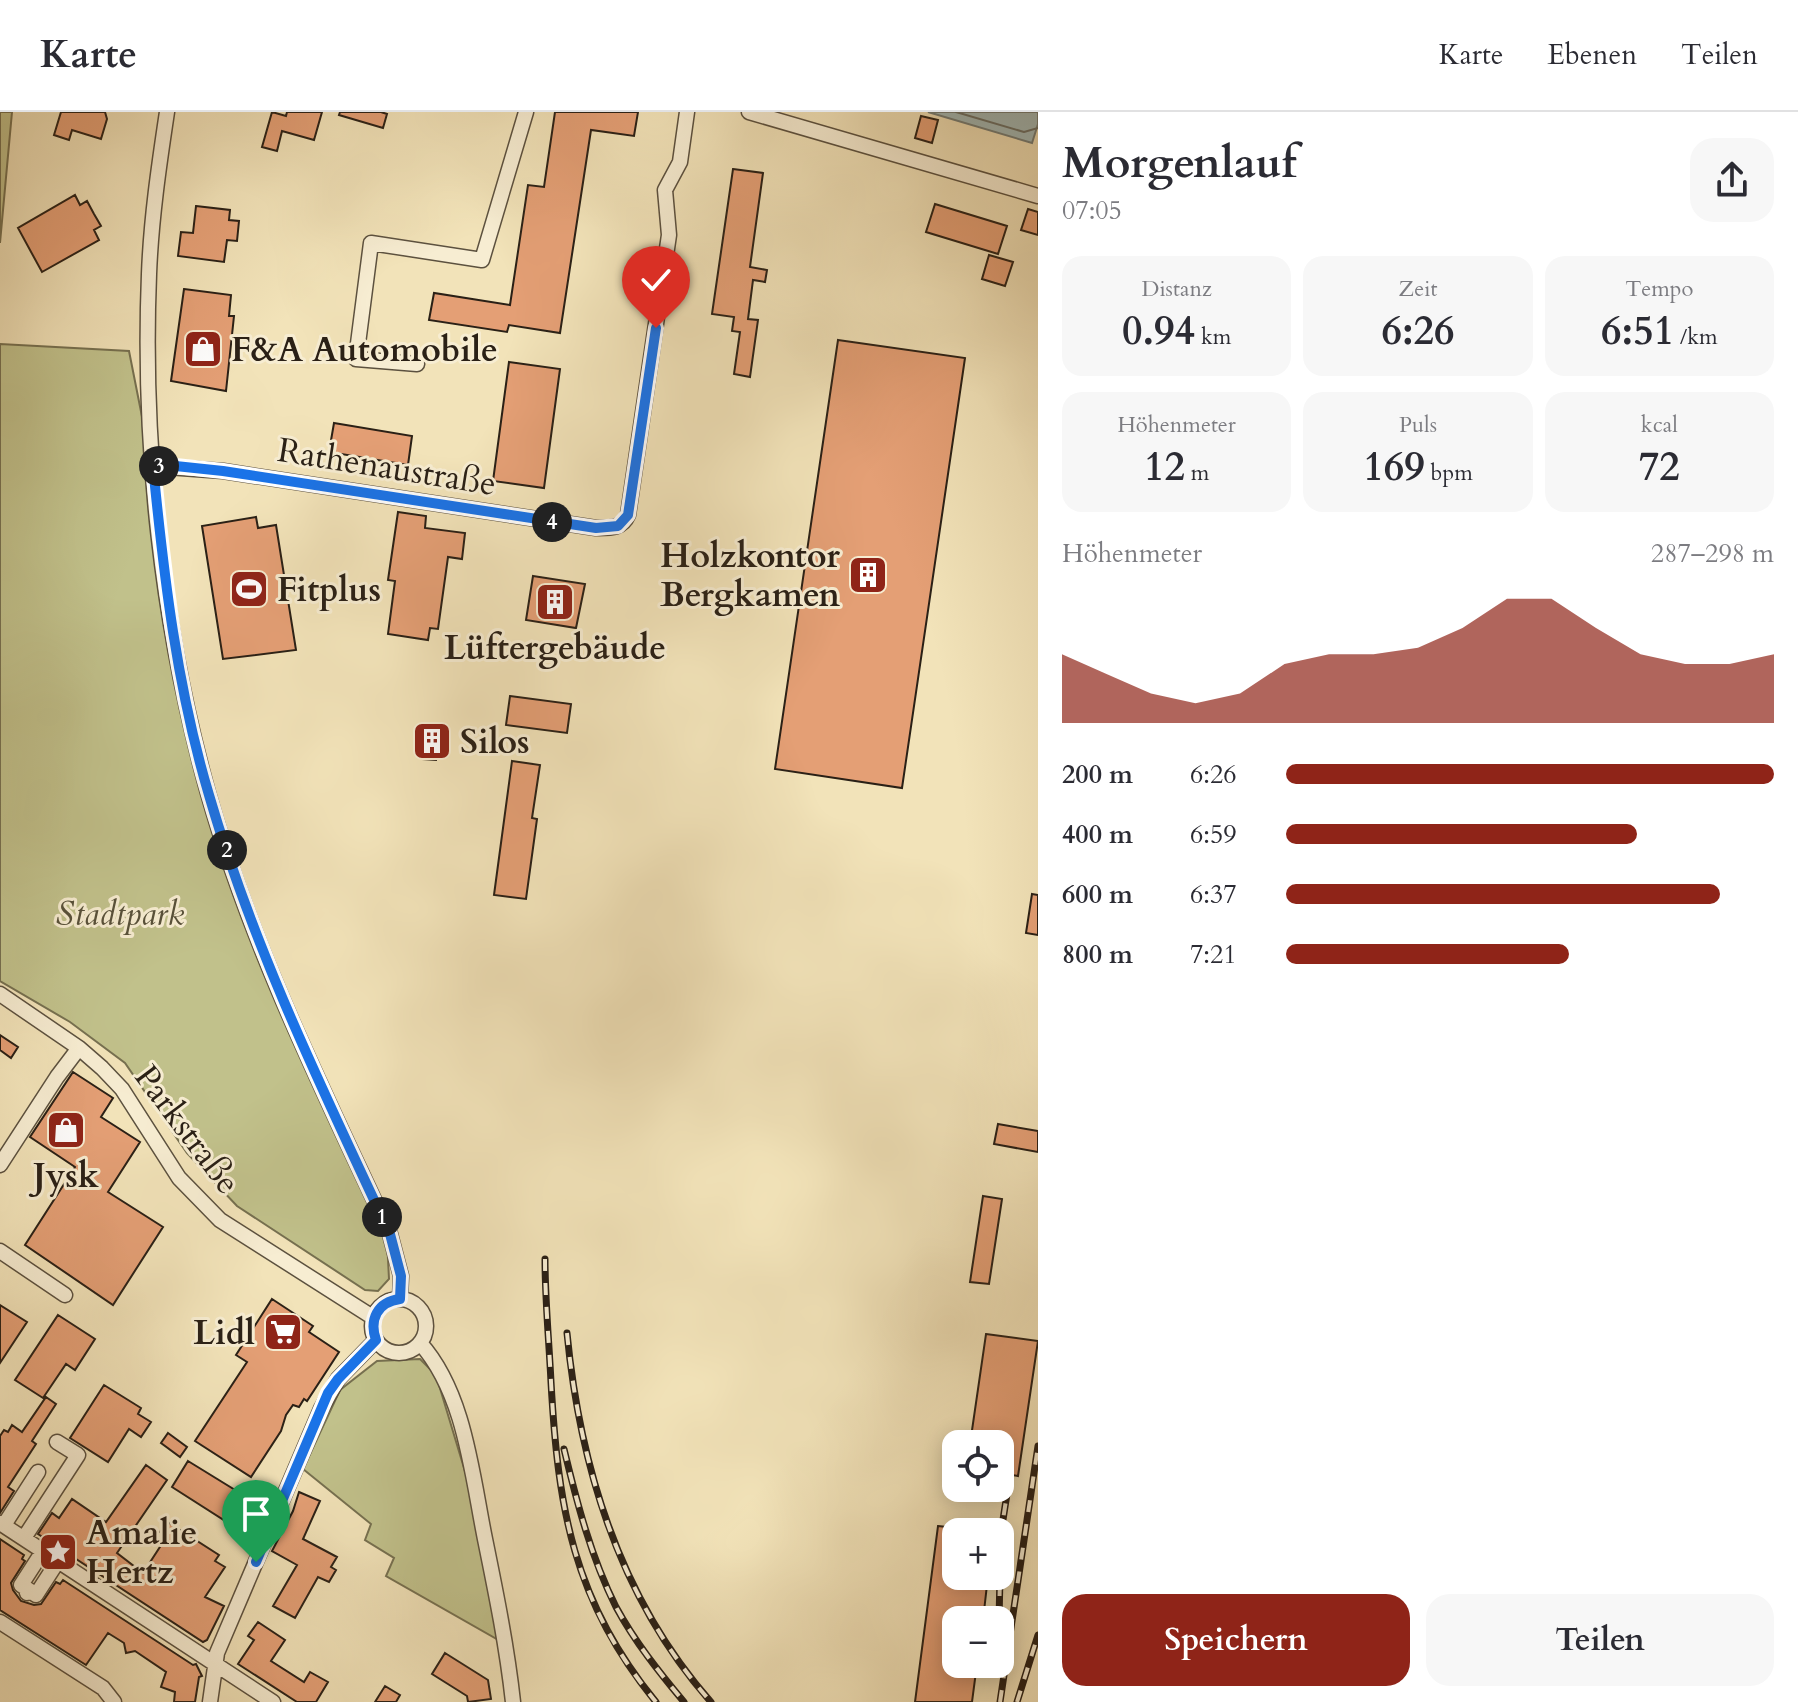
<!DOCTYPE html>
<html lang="de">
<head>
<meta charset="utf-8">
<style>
  :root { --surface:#fff; --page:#f7f7f7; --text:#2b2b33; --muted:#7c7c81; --line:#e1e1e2; --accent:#8f2418 }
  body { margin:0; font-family:Cardo,serif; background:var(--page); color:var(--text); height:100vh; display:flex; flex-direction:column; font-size:30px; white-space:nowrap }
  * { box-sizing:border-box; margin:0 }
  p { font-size:26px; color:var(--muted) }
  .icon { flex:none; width:44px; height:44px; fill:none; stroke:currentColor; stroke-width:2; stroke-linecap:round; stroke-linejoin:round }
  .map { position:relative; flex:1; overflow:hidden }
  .details { display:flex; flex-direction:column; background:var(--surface); width:760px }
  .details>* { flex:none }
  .controls { position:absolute; left:942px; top:1318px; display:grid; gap:16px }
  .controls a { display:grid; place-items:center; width:72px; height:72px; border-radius:16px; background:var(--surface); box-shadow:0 4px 20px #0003; font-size:40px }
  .pin { position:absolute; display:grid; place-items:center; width:68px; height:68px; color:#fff; margin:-82px -34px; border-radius:50% 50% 50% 0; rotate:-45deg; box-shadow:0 0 8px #0007 }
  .pin .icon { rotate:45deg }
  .km { position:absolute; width:40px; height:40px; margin:-20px; border-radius:50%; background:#222; color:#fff; font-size:22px; line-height:40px; text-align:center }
  .round { display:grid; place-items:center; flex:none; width:84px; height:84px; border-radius:24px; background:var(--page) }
  .overview { display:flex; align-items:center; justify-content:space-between; height:136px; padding:0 24px }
  h1 { font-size:44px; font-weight:700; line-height:60px }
  .stats { display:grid; grid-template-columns:repeat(3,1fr); gap:12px; height:136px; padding:8px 24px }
  .stats div { display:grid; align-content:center; border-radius:20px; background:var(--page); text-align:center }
  .stats b { font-size:40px; font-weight:700 }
  .stats small { font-size:22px; font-weight:400 }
  .stats p { font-size:22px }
  .chart { height:224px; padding:16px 24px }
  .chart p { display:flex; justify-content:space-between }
  .chart svg { width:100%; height:144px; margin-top:8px; fill:var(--accent); opacity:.7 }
  .primary-button { display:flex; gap:16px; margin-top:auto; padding:16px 24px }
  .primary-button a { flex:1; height:92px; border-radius:24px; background:var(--accent); color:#fff; font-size:32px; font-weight:700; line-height:92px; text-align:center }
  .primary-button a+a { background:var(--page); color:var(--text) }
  ul { padding:0 24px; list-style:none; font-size:26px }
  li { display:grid; grid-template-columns:128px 96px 1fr; align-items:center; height:60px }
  li i { height:20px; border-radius:10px; background:var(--accent) }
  header { display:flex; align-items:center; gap:48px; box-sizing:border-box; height:112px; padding:0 40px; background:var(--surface); border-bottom:2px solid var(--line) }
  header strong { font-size:38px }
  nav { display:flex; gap:44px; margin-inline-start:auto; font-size:28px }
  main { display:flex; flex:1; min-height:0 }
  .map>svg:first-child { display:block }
  .green { fill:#c1c18b; stroke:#767050; stroke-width:2 }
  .water { fill:#a1bbbb; stroke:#717d79; stroke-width:2 }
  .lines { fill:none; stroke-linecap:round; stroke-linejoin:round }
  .shore { stroke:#666e68; stroke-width:2 }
  .building { fill:#e49f75; stroke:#2a2016; stroke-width:2 }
  .minor-casing { stroke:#5c513f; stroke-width:17 }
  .minor { stroke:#f7edd2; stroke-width:14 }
  .rail-casing { stroke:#2a2016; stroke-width:7 }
  .rail { stroke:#f7edd2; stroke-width:4; stroke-dasharray:12; stroke-linecap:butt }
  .route-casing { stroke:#fff; stroke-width:16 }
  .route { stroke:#1a73e8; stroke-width:10 }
  .labels { text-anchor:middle; stroke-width:6; stroke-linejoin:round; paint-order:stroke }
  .poi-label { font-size:34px; font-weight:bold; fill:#2a2016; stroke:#f7edd2; text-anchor:start }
  .street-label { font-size:34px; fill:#2a2016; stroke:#f7edd2 }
  .park-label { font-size:34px; font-style:italic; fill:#575039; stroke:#f7edd2 }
</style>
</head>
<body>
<header>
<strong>Karte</strong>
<nav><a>Karte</a><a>Ebenen</a><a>Teilen</a></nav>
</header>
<main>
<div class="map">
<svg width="1038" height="1590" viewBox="0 0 1038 1590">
  <rect width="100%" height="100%" fill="#f2e3b9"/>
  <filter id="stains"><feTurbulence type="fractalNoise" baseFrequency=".0025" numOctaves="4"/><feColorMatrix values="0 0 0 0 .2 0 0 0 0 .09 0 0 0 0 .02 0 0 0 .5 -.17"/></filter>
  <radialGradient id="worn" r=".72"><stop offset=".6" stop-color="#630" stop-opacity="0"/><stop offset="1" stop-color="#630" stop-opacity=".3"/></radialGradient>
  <path class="green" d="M0 0H12L0 131Z
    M0 232 129 239 149 340 166 489 219 722 387 1127 389 1167 378 1179 365 1178 237 1094 187 1041 125 951 70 910 0 869Z
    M420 1247 436 1263 467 1366 502 1530 386 1464 394 1446 365 1428 371 1412 303 1357 340 1278 377 1249Z"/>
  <path class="water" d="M928 0H1038V12L1032 31Z"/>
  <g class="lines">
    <path class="shore" d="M956 0 1024 20 1038 16"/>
  </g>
  <path class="building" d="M61 0H105L107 7 101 27 72 18 69 28 54 23Z
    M272 0 286 4 287 0H322L314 28 282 19 277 39 262 35Z
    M340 0H381L387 2 383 16 339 3Z
    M555 0H638L634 24 591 18 560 221 509 213 507 220 429 208 434 181 510 193 528 73 544 75Z
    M921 4 938 8 932 31 915 26Z
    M733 57 763 61 750 155 767 158 765 170 753 168 748 207 758 208 750 265 734 262 740 220 732 219 734 205 712 202Z
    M75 83 80 93 87 89 94 102 101 114 94 118 99 128 42 160 18 116Z
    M935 92 1007 114 998 142 926 120Z
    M196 94 230 98 229 108 239 109 237 129 227 128 224 150 178 144 181 120 193 121Z
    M1028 97 1038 100V123L1021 118Z
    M989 143 1013 150 1005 174 982 167Z
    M184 177 231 183 229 204H234L226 279 171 269Z
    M838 228 965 246 902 676 775 657Z
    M509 250 560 257 544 376 493 369Z
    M334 311 412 324 408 353 329 340Z
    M398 400 426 404 425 416 465 421 462 447 448 445 438 517 430 516 428 528 388 522 395 469 388 468Z
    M256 405 258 416 276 413 296 538 223 547 202 414Z
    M533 464 585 472 576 516 526 508Z
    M510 584 571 592 567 621 506 613Z
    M429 611 440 612 436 648 423 647Z
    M512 649 540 653 532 706 537 707 526 787 494 783Z
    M1032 782 1038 783V823L1026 821Z
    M0 923 18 935 11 946 0 938Z
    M73 960 113 986 101 1005 140 1030 108 1080 163 1115 113 1193 25 1133 75 1055 30 1025Z
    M998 1012 1038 1019V1040L994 1032Z
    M983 1084 1002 1087 989 1172 970 1170Z
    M272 1187 313 1214 309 1220 339 1240 307 1289 304 1287 299 1295 293 1293 286 1303 281 1319 251 1365 195 1329 247 1250 236 1243Z
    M0 1193 27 1210 0 1251Z
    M58 1203 95 1227 75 1258 66 1252 43 1286 15 1268Z
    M986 1222 1038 1229 1018 1364 1000 1361V1332H970Z
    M104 1273 141 1296 138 1302 151 1310 141 1325 129 1317 108 1350 70 1326Z
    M46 1285 56 1292 32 1329 36 1332 8 1375 14 1379 0 1401V1324L4 1318 8 1320 12 1313 22 1320Z
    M168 1321 187 1335 180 1345 161 1331Z
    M188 1349 261 1394 244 1421 172 1375Z
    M146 1353 167 1368 117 1441 143 1461 167 1424 160 1420 166 1409 219 1443 215 1449 225 1455 205 1485 224 1494 207 1528 203 1530 38 1422 52 1401 59 1406 72 1387 106 1410Z
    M299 1380 320 1389 303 1427 337 1445 331 1455 336 1458 329 1470 318 1465 295 1506 273 1494 297 1453 272 1439 293 1399Z
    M938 1414 956 1416V1464H988L983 1508H956V1552H977L972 1590H915Z
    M0 1427 24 1443 22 1447 25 1449 11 1471 13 1478 21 1489 34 1493 41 1492 56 1470 60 1472 63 1468 193 1553 196 1552 202 1564 199 1565 195 1590H174L175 1580 161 1575 166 1560 135 1539 126 1541 124 1531 108 1521 86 1553 0 1498Z
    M258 1510 285 1528 271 1549 304 1570 310 1560 328 1570 316 1590H297L238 1552 254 1528 248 1524Z
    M445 1541 488 1568 491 1587 468 1590 467 1584 432 1562Z
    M385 1574 400 1583 396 1590H375Z"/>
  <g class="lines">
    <defs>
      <path id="minor" d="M167 0C159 53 151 108 149 162 142 336 162 514 208 681 251 834 323 978 390 1122L401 1164 400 1187
        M749 0 1038 84
        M417 252 356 247 371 131 482 148 526 0
        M153 354 223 359 596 416C610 416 622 417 628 403L669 123 665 78 680 50 687 0
        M0 882 79 936 102 956 122 977 179 1066 220 1108 374 1206
        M0 1053 57 965 79 936
        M0 1139 65 1183
        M372 1214a27 27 0 1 1 54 0a27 27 0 1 1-54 0Z
        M420 1231C465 1281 472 1363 485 1427 496 1481 507 1535 513 1590
        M0 1411 273 1590
        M4 1413 38 1360
        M24 1426 78 1343 57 1330
        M29 1478 36 1483 58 1449
        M27 1481 29 1478 21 1473 43 1439
        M0 1510 103 1576 114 1590
        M210 1590 217 1541 321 1297 338 1267 376 1228"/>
    </defs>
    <use href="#minor" class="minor-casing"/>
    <use href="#minor" class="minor"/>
    <defs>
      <path id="rail" d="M545 1147C545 1188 549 1229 551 1270 558 1396 573 1489 656 1590
        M567 1221C580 1356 620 1487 711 1590
        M564 1337C577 1391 591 1445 616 1495 635 1530 659 1560 684 1590
        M1000 1427 1009 1369
        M999 1508 1000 1464
        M1000 1590 1038 1334
        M1017 1590 1038 1523"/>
    </defs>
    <use href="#rail" class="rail-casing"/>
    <use href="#rail" class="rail"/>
  </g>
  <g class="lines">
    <defs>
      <path id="route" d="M256 1450 328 1281 338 1267 376 1228C369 1208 377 1190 400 1187L401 1164 390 1122C323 979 253 835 209 683 177 576 164 466 153 354L166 353 223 359 596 416 618 414 628 403 656 216"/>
    </defs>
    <use href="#route" class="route-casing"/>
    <use href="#route" class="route"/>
  </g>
  <defs>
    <symbol id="shop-square" viewBox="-11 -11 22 22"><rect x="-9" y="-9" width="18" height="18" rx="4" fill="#8f2418" stroke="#f7edd2"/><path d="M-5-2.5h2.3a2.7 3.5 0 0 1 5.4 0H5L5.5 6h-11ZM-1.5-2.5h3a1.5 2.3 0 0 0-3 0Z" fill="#fff"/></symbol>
    <symbol id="building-square" viewBox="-11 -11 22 22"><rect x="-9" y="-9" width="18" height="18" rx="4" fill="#8f2418" stroke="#f7edd2"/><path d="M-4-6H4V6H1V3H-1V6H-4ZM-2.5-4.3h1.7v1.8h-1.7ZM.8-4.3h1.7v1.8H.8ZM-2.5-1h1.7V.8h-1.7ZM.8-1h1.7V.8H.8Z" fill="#fff"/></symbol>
    <symbol id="stadium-square" viewBox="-11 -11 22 22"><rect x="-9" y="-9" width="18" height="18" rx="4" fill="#8f2418" stroke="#f7edd2"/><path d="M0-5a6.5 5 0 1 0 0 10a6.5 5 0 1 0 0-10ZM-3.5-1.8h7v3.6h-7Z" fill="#fff"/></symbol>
    <symbol id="supermarket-square" viewBox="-11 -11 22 22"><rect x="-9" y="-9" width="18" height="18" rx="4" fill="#8f2418" stroke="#f7edd2"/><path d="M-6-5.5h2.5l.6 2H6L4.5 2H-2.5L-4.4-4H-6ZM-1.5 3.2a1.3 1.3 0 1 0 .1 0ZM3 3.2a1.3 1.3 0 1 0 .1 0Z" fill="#fff"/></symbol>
    <symbol id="sight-square" viewBox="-11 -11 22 22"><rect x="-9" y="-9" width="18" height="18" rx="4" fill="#8f2418" stroke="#f7edd2"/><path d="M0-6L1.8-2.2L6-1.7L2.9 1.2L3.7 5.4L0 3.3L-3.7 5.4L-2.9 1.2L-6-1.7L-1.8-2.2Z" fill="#fff"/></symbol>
  </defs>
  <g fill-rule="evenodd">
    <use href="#shop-square" x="181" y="215" width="44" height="44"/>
    <use href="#building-square" x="846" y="441" width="44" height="44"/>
    <use href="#stadium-square" x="227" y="455" width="44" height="44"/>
    <use href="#building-square" x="533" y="468" width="44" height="44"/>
    <use href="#building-square" x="410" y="607" width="44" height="44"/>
    <use href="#shop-square" x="44" y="996" width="44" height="44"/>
    <use href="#supermarket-square" x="261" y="1198" width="44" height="44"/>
    <use href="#sight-square" x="36" y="1418" width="44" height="44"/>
  </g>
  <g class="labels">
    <g class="poi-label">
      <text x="231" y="249">F&amp;A Automobile</text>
      <text x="840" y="455" text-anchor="end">Holzkontor<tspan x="840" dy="39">Bergkamen</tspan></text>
      <text x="277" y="489">Fitplus</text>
      <text x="555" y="547" text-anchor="middle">Lüftergebäude</text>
      <text x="460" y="641">Silos</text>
      <text x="66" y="1075" text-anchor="middle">Jysk</text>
      <text x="255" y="1232" text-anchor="end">Lidl</text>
      <text x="86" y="1432">Amalie<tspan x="86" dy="39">Hertz</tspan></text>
    </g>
    <g class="street-label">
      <text transform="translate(387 354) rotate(9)" y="12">Rathenaustraße</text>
      <text transform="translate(188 1017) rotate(53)" y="12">Parkstraße</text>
    </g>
    <g class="park-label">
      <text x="120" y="813">Stadtpark</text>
    </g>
  </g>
  <rect width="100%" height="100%" filter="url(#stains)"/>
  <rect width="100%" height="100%" fill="url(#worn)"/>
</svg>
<div class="controls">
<a><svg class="icon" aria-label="locate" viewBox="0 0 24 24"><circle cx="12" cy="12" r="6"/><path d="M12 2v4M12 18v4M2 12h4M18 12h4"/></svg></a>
<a>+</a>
<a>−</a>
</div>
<div class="pin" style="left:256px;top:1450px;background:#1e9e55"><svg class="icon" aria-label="arrive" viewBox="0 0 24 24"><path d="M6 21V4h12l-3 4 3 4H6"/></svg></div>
<div class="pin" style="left:656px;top:216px;background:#d93025"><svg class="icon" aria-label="check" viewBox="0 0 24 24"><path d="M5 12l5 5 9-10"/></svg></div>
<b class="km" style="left:382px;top:1105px">1</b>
<b class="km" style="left:227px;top:738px">2</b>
<b class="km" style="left:159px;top:354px">3</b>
<b class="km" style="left:552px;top:410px">4</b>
</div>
<section class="details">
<div class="overview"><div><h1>Morgenlauf</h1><p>07:05</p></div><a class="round"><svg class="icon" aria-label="share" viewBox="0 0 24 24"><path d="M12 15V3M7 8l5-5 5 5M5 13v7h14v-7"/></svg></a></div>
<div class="stats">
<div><p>Distanz</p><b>0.94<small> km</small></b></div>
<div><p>Zeit</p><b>6:26</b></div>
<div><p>Tempo</p><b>6:51<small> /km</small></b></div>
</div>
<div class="stats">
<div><p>Höhenmeter</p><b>12<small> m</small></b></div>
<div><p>Puls</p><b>169<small> bpm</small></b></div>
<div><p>kcal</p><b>72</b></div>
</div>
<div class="chart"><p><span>Höhenmeter</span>287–298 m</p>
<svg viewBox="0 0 160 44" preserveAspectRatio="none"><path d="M0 44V23L10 29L20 35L30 38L40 35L50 26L60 23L70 23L80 21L90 15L100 6L110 6L120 15L130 23L140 26L150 26L160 23V44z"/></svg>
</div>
<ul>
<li><b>200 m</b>6:26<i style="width:100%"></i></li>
<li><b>400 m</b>6:59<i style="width:72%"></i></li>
<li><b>600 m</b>6:37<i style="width:89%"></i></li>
<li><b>800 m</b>7:21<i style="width:58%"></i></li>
</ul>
<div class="primary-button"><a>Speichern</a><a>Teilen</a></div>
</section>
</main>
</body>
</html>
